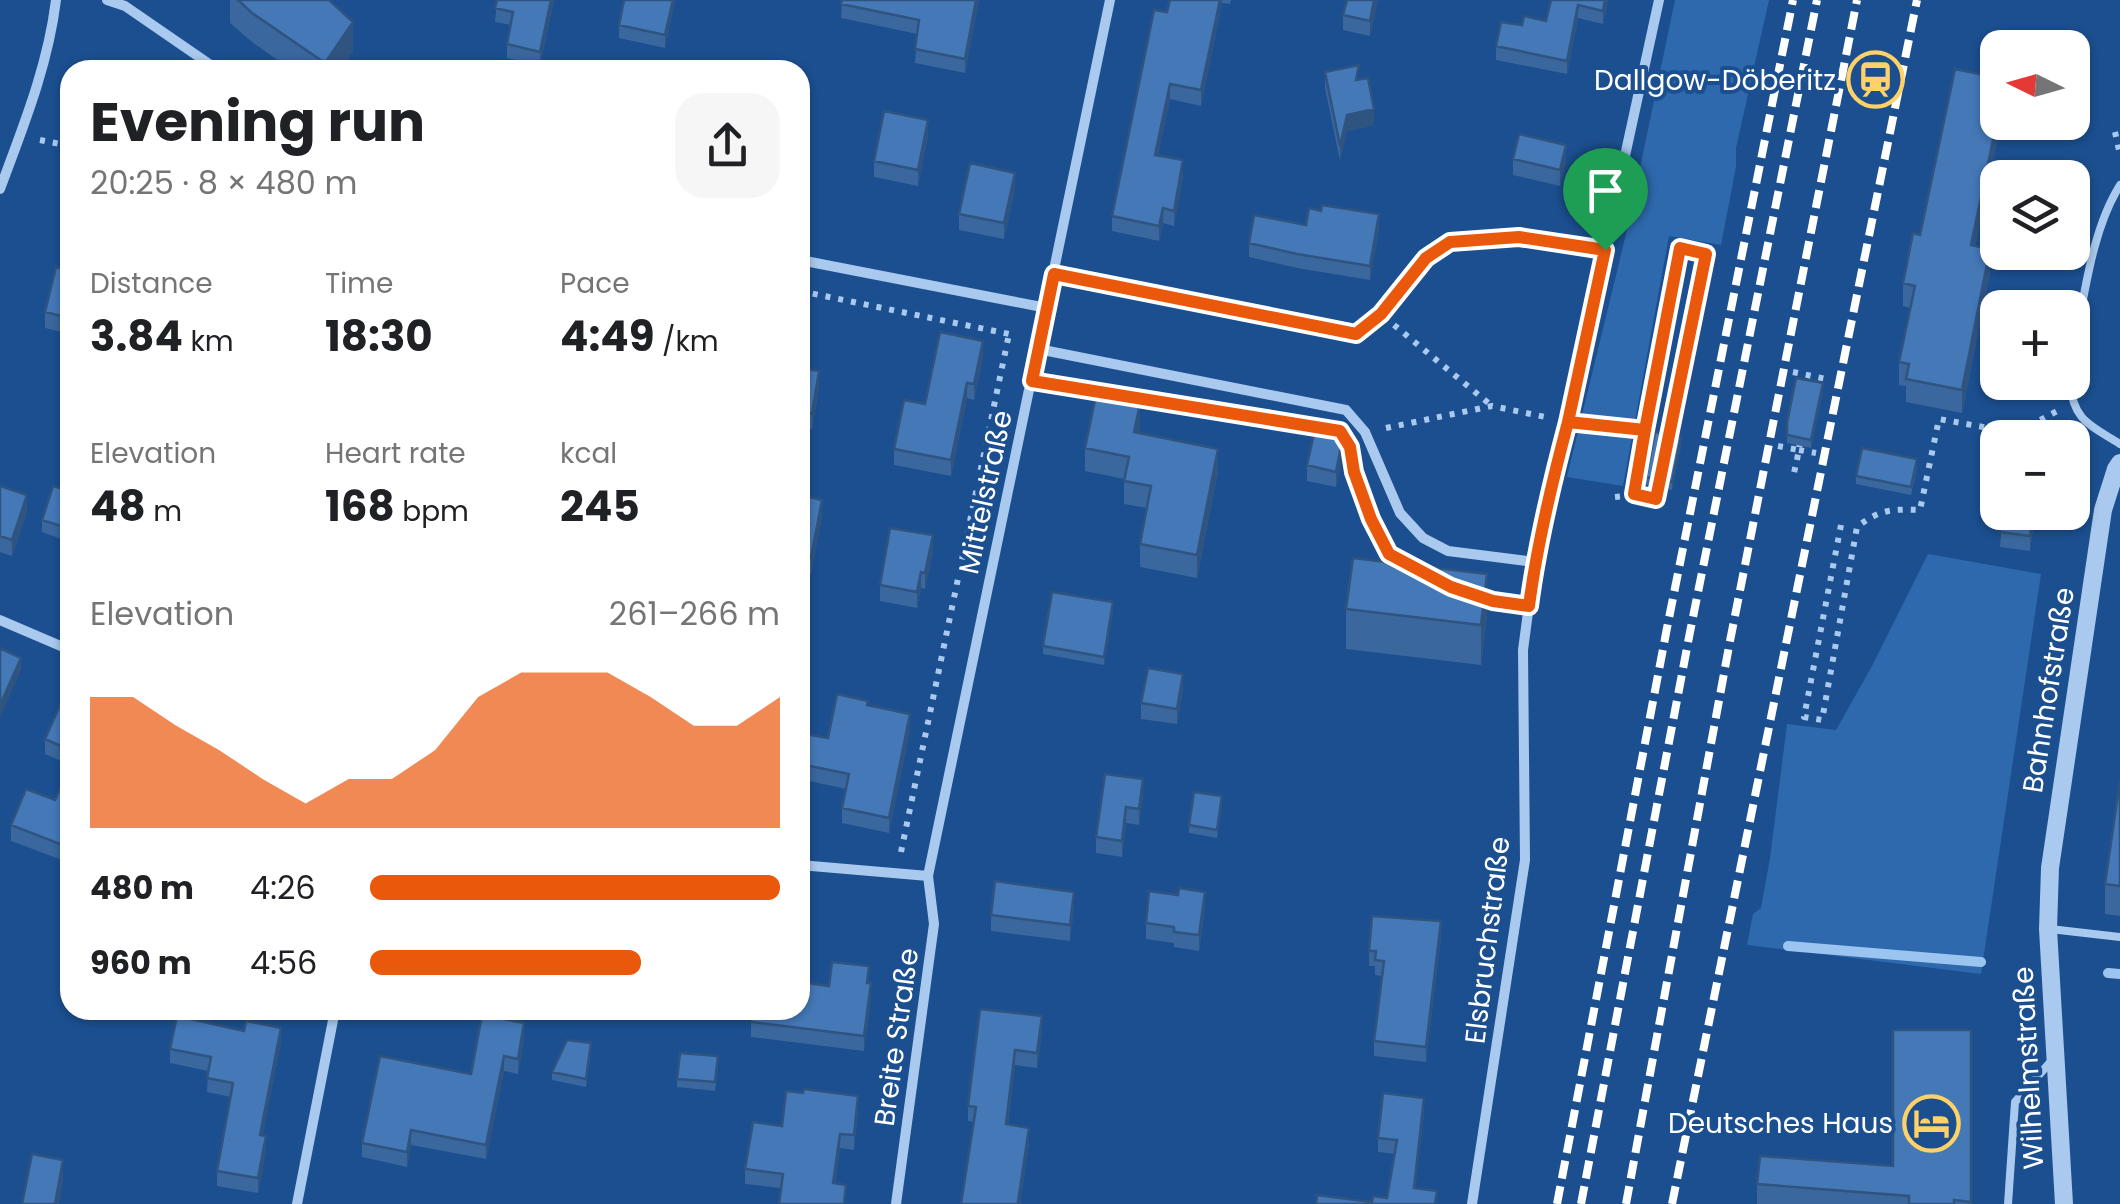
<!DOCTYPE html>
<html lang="en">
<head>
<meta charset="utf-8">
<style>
  :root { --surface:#fff; --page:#f6f6f6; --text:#202124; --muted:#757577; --accent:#ea580c }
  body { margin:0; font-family:Poppins,sans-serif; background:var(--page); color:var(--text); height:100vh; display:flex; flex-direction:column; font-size:38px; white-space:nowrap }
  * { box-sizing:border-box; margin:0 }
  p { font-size:32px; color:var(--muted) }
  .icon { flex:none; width:55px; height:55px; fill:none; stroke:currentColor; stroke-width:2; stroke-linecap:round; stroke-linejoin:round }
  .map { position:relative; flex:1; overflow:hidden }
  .sheet { position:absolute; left:60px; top:60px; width:750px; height:960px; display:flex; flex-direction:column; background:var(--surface); border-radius:30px; box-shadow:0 2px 8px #0004 }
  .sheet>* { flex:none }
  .needle { width:65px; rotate:275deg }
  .buttons { position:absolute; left:1980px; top:30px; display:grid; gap:20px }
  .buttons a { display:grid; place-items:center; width:110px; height:110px; border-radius:20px; background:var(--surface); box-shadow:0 2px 8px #0004; font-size:50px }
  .pin { position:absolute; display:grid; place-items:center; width:85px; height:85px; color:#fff; margin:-102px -42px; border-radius:50% 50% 50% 0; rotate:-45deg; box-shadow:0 0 10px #0007 }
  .pin .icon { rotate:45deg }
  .round { display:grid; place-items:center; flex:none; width:105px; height:105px; border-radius:30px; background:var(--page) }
  .headline { display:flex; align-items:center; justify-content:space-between; height:170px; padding:0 30px }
  h1 { font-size:55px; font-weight:700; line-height:75px }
  .metrics { display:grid; grid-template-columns:repeat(3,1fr); gap:15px; height:170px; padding:10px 30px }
  .metrics div { display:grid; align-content:center }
  .metrics b { font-size:42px; font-weight:700 }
  .metrics small { font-size:28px; font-weight:400 }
  .metrics p { font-size:28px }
  .chart { height:280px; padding:20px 30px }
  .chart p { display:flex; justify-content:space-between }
  .chart svg { width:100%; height:180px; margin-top:10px; fill:var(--accent); opacity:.7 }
  ul { padding:0 30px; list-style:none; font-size:32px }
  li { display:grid; grid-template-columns:160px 120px 1fr; align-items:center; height:75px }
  li i { height:25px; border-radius:12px; background:var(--accent) }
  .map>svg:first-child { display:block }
  .green { fill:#2e69ad }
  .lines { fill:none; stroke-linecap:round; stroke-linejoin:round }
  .stream { stroke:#9cc4f0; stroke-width:10 }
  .path { stroke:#a9c9ee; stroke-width:6; stroke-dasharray:5 8; stroke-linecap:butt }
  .service { stroke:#a9c9ee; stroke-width:8 }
  .minor { stroke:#a9c9ee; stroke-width:10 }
  .tertiary { stroke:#a9c9ee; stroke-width:18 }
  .rail { stroke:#fff; stroke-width:8; stroke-dasharray:18 8; stroke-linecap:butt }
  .wall { fill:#3a679d }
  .shaded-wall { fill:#305480 }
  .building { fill:#4478b7; stroke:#305480; stroke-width:2.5 }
  .route-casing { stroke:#fff; stroke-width:20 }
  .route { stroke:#ea580c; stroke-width:12 }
  .labels { text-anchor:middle; stroke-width:8; stroke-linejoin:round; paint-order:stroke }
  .poi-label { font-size:28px; fill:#fff; stroke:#1b4f8f; text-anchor:end }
  .street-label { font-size:28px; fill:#fff; stroke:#1b4f8f }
</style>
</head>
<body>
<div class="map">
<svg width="2120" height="1204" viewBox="0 0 2120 1204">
  <rect width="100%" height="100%" fill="#1b4f8f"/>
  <path class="green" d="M1675 0H1769L1736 148V167L1721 245 1669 236 1623 486 1567 477 1627 230Z
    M1928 554 2041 574 1981 974 1747 945 1753 914 1761 908 1770 858 1787 724 1836 730 1872 666Z"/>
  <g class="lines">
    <path class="stream" d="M1788 946 1981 962
      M2108 973 2120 974"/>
    <path class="path" d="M2115 132 2120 155
      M40 140 70 146
      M800 291 1009 334
      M1394 325 1492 406
      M1793 372 1831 380
      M1048 383 1262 419
      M1587 423 1645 430
      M1386 428 1492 406 1550 418
      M1778 446 1799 450 1794 473
      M1799 450 1816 453
      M1797 460 1801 437
      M1352 462 1371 519 1389 554 1414 567
      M1634 495 1656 499 1659 483
      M1615 497 1634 495 1680 249 1706 254 1667 441
      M1841 525 1804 717 1822 720 1857 527C1880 509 1892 509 1920 510L1939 419 2016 433 2059 410
      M1480 597 1511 604
      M901 852 1009 334"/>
    <path class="service" d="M2072 357C2084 302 2090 233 2120 185
      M2070 382C2073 421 2090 425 2120 444
      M2050 929 2120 937
      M2008 1204 2015 1102 2054 1058"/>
    <path class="minor" d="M107 0 125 6 218 70
      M0 189C23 127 48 66 56 0
      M800 260 1047 308
      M1054 274 1356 333 1381 315 1426 258 1449 242 1519 237 1605 250
      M1038 349 1346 410 1365 432 1400 513 1423 538 1448 551 1535 562
      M0 620 70 650
      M800 865 928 876
      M297 1204 335 1010
      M896 1204 934 924 928 876 1110 0
      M1472 1204 1525 860 1523 650 1532 582 1659 0"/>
    <path class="tertiary" d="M2064 1204 2048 929 2050 868 2103 510 2116 469 2120 463"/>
    <path class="rail" d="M1557 1204 1667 628 1793 0
      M1581 1204 1690 632 1817 0
      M1626 1204 1730 641 1857 0
      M1672 1204 1917 0"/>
  </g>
  <path class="wall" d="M230 0H329L353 51 341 70H292L252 42 230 23Z
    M497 0H554L540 65 507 58V44L511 25 495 22Z
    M675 0 665 48 619 38V25Z
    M842 0H979L965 73 915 63 917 34 841 18Z
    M1170 0H1231L1230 4 1222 3 1201 106 1170 99 1158 155 1183 176 1174 226 1163 223 1159 241 1112 231V216Z
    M1347 0H1378L1370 36 1343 30V15Z
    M1551 0H1608L1603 24 1578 18 1567 74 1496 60V46L1522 25 1546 21Z
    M1325 72 1374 125 1347 131 1340 161 1325 88Z
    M1998 122H2001L1975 246 1990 272 1962 413 1906 402V386L1899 385V362L1910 308 1903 306V283L1920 235Z
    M928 135 918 186 874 177V161Z
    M1513 159 1566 161 1560 186 1513 175Z
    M1015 188 1004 239 959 230V214Z
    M1306 225 1379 228 1370 280 1297 268 1249 257V243Z
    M70 270V334L45 328V312Z
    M983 357 974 400 967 398 951 476 894 465V449L925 404Z
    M800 368 819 387 812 429 800 427Z
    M1823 391 1811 448 1787 443V423Z
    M1140 427 1138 433 1218 472 1197 578 1140 567V544L1147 508 1124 504V479L1085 471V448Z
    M1345 442 1336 487 1307 481V465Z
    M1681 446 1672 490 1646 485V477Z
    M1917 467 1911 495 1856 484V476Z
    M0 486 27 511 12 556 0 552Z
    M70 491V536L67 541 42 532V520Z
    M800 495 822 515 811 574 800 572Z
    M2003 512H2035L2030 551 2000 547Z
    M933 551 925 589 921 588 917 608 880 601V585Z
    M1346 609 1487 615 1481 665 1346 649Z
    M1113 610 1104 665 1043 654V646Z
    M1183 690 1177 724 1141 719V703Z
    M70 696V765L45 754V739Z
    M868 705 910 729 889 833 842 823V808L846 789 800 779V733L828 738Z
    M70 766V863L11 841V825L55 800Z
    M1105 774 1143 795 1139 825 1126 823 1122 857 1096 853V837Z
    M2120 780V916L2105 914V884Z
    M1222 804 1217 838 1189 833V825Z
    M1074 907 1070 941 991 931V915Z
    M1205 907 1199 951 1174 947V943L1146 939V923Z
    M1441 936 1426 1062 1374 1056V1041L1382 976 1375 975V966H1369V951Z
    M869 983 871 998 864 1051 751 1037V1022L829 986Z
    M980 1009 1042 1031 1037 1068 1015 1065 1008 1125 1029 1143 1020 1203 962 1204 974 1122 968 1121V1106Z
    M1971 1030V1204H1757V1184L1893 1166Z
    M524 1038 518 1074 504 1071 486 1159 411 1145 407 1167 362 1157V1143L471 1074Z
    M281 1042 262 1136 266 1151 258 1193 217 1186V1171L231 1097 207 1092 208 1071 170 1063V1049Z
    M591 1051 586 1087 552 1080V1072Z
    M718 1064 715 1091 677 1087V1079Z
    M858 1110 854 1150 840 1148 835 1183 781 1188 745 1184V1169L782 1126Z
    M1424 1113 1415 1188 1437 1204 1372 1202 1387 1198 1395 1154 1378 1152V1138Z"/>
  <path class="shaded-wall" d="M551 0H554L540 65V52Z
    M673 0H675L665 48V35Z
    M976 0H979L965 73V59Z
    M1220 0H1222V3L1201 106V90Z
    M1374 0H1378L1370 36V21Z
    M1605 0H1608L1603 24V11Z
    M1578 5V18L1567 74V61Z
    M353 22V51L341 70H325V63Z
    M1170 84V99L1155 170V155Z
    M1374 109V125L1347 131 1340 161V146L1347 115Z
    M1998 116V122H2001L1971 268V245Z
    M928 120V135L918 186V170Z
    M1566 145V161L1560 186V170Z
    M1183 160V176L1174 226V211Z
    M1015 173V188L1004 239V223Z
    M1163 208V223L1159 241V226Z
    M1379 214V228L1370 280V266Z
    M1990 249V272L1962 413V390Z
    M983 341V357L974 400V384Z
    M819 371V387L812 429V414Z
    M967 383V398L951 476V460Z
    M1823 383V391L1811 448V440Z
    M1140 404V427L1134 455V432Z
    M1345 426V442L1336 487V472Z
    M1681 437V446L1672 490V482Z
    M1218 449V472L1197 578V555Z
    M27 495V511L12 556V540Z
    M822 500V515L811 574V558Z
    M2033 512H2035L2030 551V536Z
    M933 535V551L925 589V573Z
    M921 572V588L917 608V592Z
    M1487 574V615L1481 665V625Z
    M1113 602V610L1104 665V657Z
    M21 658V670L0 718V705Z
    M1183 674V690L1177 724V709Z
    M910 714V729L889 833V818Z
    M1143 779V795L1139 825V809Z
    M1126 807V823L1122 857V841Z
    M1074 892V907L1070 941V925Z
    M1205 892V907L1199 951V935Z
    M1441 921V936L1426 1062V1047Z
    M871 983V998L864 1051V1036Z
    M1042 1016V1031L1037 1068V1053Z
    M524 1023V1038L518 1074V1059Z
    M281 1028V1042L260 1150V1135Z
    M1015 1050V1065L1006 1139V1124Z
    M504 1056V1071L486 1159V1145Z
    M858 1096V1110L854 1150V1135Z
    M1424 1098V1113L1414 1202V1188Z
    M1029 1128V1143L1020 1204H1018Z
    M411 1130V1145L407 1167V1152Z
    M840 1134V1148L833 1198V1183Z
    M266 1136V1151L258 1193V1178Z
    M63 1160V1181L59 1204H55Z"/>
  <path class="building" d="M238 0H329L353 22 325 63 252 13Z
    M497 0H551L540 52 507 44 513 12 495 8Z
    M624 0H673L665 35 619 25Z
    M842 0H976L965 59 915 49 919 20 841 4Z
    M1170 0H1220L1201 90 1170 84 1155 155 1183 160 1174 211 1163 208 1159 226 1112 216 1154 10 1167 12Z
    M1347 0H1374L1370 21 1343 15Z
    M1551 0H1605L1603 11 1578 5 1567 61 1496 46 1501 22 1522 25 1524 16 1546 21Z
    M1359 65 1356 80 1368 78 1374 109 1347 115 1340 146 1325 72Z
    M1955 69 1998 78V116L1971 245 1990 249 1962 390 1906 379 1909 364 1899 362 1915 286 1903 283 1913 233 1920 235Z
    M884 111 928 120 918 170 874 161Z
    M1519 134 1566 145 1560 170 1513 159Z
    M970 163 1015 173 1004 223 959 214Z
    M1322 205 1379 214 1370 266 1297 254 1249 243 1254 215 1306 225 1309 208 1321 211Z
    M56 267 70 270V318L45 312Z
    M940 332 983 341 974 384 967 383 951 460 894 449 904 400 925 404Z
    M800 368 819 371 812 414 800 411Z
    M1796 378 1823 383 1811 440 1787 435V423Z
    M1096 395 1140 404 1134 432 1218 449 1197 555 1140 544 1151 486 1124 481 1129 457 1085 448Z
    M1317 420 1345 426 1336 472 1307 465Z
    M1655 432 1681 437 1672 482 1646 477Z
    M1862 448 1917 459 1911 487 1856 476Z
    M0 486 27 495 12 540 0 536Z
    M53 486 70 491V524L67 528 42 520Z
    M800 495 822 500 811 558 800 556Z
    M2003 512H2033L2030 536 2000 532Z
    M890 528 933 535 925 573 921 572 917 592 880 585Z
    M1353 558 1487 574 1481 625 1346 609Z
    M1052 592 1113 602 1104 657 1043 646Z
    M0 648 21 658 0 705Z
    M1148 668 1183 674 1177 709 1141 703Z
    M65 694 70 696V750L45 739Z
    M837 694 868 701 867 705 910 714 889 818 842 808 849 774 800 764V733L828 738Z
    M70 766V848L11 825 26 789 55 800Z
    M1105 774 1143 779 1139 809 1126 807 1122 841 1096 837Z
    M2120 780V886L2105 884Z
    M1194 792 1222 796 1217 830 1189 825Z
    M995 881 1074 892 1070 925 991 915Z
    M1179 888 1205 892 1199 935 1174 932V927L1146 923 1149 891 1178 895Z
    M1372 916 1441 921 1426 1047 1374 1041 1384 961 1375 960 1376 951H1369Z
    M832 962 869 966 867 983H871L864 1036 751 1022 752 1010H800V982L829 986Z
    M980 1009 1042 1016 1037 1053 1015 1050 1006 1124 1029 1128 1018 1202 1021 1204H961L976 1107 968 1106Z
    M482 1015 524 1023 518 1059 504 1056 486 1145 411 1130 407 1152 362 1143 380 1056 471 1074Z
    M177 1016 244 1031 246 1021 281 1028 260 1135 266 1136 258 1178 217 1171 233 1083 207 1078 211 1057 170 1049Z
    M1893 1030H1971V1202L1954 1200V1204H1909V1196L1757 1184 1760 1156 1893 1166Z
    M567 1040 591 1043 586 1079 552 1072Z
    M680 1053 718 1056 715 1082 677 1079Z
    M804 1089 858 1096 854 1135 840 1134 833 1183 846 1185 844 1204H779L783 1174 745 1169 753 1122 782 1126 786 1091 803 1093Z
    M1383 1093 1424 1098 1414 1188 1437 1191 1435 1204H1316L1317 1195 1372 1202 1373 1196 1387 1198 1397 1140 1378 1138Z
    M32 1154 63 1160 55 1204H22Z"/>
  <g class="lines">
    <defs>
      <path id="route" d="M1605 250 1519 237 1450 242 1426 258 1381 314 1356 334 1054 274 1032 381 1340 431 1350 447 1354 472 1371 519 1389 554 1451 587 1493 601 1529 606C1537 544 1552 482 1568 422L1645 430 1680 248 1706 254 1656 499 1634 494 1645 430 1568 422 1605 250"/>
    </defs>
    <use href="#route" class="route-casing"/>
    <use href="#route" class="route"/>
  </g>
  <defs>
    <symbol id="station-ring" viewBox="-11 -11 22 22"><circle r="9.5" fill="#1b4f8f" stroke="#ffd166" stroke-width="1.5"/><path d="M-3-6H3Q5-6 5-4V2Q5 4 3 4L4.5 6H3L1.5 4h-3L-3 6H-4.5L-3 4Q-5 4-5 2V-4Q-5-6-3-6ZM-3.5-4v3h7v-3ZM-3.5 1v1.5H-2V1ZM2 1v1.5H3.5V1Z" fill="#ffd166"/></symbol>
    <symbol id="hotel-ring" viewBox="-11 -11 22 22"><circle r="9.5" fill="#1b4f8f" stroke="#ffd166" stroke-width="1.5"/><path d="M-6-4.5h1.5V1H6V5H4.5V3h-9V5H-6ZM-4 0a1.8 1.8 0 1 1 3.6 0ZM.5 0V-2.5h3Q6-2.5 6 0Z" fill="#ffd166"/></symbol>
  </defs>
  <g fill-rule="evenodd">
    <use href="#station-ring" x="1844" y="48" width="63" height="63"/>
    <use href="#hotel-ring" x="1900" y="1092" width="63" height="63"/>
  </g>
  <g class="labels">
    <g class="poi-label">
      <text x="1836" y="90">Dallgow-Döberitz</text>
      <text x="1893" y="1133">Deutsches Haus</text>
    </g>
    <g class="street-label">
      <text transform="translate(985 492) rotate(-78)" y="10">Mittelstraße</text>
      <text transform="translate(2048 690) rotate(-81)" y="10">Bahnhofstraße</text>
      <text transform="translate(1487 940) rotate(-83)" y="10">Elsbruchstraße</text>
      <text transform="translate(896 1037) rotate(-82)" y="10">Breite Straße</text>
      <text transform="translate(2028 1068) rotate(-93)" y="10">Wilhelmstraße</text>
    </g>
  </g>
</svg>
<div class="buttons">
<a><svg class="needle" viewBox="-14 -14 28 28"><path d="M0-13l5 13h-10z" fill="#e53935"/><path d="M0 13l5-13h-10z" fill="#757577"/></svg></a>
<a><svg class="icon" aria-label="layers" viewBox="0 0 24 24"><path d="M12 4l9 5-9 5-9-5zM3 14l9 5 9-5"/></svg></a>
<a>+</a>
<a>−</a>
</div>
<div class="pin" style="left:1605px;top:250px;background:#1e9e55"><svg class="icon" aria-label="arrive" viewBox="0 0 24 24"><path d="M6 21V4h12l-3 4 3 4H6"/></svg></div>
<section class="sheet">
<div class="headline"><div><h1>Evening run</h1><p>20:25 · 8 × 480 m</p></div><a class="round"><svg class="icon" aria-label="share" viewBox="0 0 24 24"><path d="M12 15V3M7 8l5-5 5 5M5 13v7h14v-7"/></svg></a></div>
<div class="metrics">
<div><p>Distance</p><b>3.84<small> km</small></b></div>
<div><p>Time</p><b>18:30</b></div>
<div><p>Pace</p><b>4:49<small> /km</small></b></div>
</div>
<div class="metrics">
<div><p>Elevation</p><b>48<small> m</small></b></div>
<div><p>Heart rate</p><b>168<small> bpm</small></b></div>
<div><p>kcal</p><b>245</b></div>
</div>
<div class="chart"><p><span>Elevation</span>261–266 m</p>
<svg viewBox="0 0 160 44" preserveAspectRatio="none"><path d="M0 44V12L10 12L20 19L30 25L40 32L50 38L60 32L70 32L80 25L90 12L100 6L110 6L120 6L130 12L140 19L150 19L160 12V44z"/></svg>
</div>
<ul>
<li><b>480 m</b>4:26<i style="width:100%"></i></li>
<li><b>960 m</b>4:56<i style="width:66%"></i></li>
</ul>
</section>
</div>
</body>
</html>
